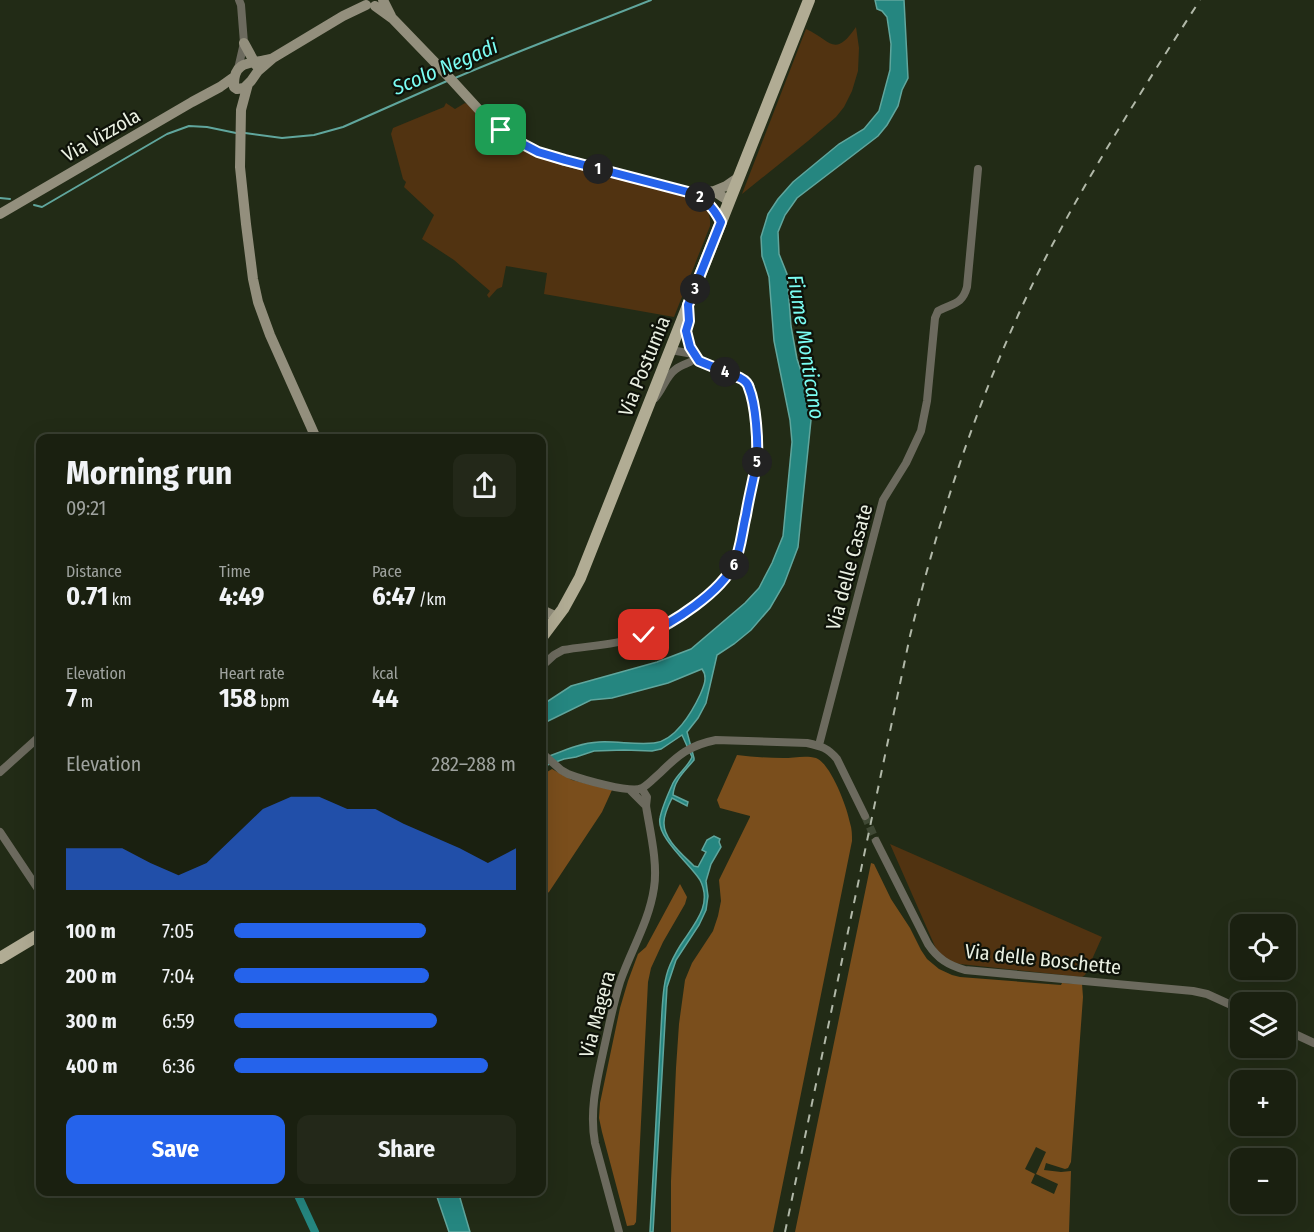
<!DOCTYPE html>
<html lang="en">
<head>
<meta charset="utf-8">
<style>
  :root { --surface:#1a2010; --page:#232819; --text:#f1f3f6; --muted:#9fa39f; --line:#383e30; --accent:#2563eb }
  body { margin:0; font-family:"Fira Sans Condensed",sans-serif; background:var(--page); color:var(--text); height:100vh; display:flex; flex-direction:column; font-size:22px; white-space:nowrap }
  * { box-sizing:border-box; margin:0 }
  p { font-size:20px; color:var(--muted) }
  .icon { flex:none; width:33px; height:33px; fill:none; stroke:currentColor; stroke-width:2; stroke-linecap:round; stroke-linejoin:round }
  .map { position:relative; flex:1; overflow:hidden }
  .sheet { position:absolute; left:36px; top:434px; width:510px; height:762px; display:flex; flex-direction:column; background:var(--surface); border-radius:12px; box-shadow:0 6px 24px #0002,0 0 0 2px var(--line) }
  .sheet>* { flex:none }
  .controls { position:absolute; left:1230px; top:914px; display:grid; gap:12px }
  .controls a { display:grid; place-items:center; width:66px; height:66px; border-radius:12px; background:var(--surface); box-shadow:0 6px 24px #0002,0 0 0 2px var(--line); font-size:30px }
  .pin { position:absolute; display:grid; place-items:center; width:51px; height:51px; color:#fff; margin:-26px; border-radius:12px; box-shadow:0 3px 9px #0006 }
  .km { position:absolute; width:30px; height:30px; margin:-15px; border-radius:50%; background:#222; color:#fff; font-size:16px; line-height:30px; text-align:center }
  .round { display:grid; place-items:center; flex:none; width:63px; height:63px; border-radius:12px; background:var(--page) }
  .headline { display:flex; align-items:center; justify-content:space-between; height:102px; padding:0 30px }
  h1 { font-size:33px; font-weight:700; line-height:45px }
  .figures { display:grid; grid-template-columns:repeat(3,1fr); gap:9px; height:102px; padding:6px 30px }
  .figures div { display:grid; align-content:center }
  .figures b { font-size:26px; font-weight:700 }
  .figures small { font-size:16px; font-weight:400 }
  .figures p { font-size:16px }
  .chart { height:168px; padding:12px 30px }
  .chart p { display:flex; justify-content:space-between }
  .chart svg { width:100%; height:108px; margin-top:6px; fill:var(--accent); opacity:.7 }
  .cta { display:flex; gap:12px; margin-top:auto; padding:12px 30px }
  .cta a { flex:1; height:69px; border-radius:12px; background:var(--accent); color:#fff; font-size:24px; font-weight:700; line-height:69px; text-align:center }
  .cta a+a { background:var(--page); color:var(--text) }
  ul { padding:0 30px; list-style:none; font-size:20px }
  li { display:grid; grid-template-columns:96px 72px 1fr; align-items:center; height:45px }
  li i { height:15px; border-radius:8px; background:var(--accent) }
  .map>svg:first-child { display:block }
  .green { fill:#513311 }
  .forest { fill:#7a4e1c; fill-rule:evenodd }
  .water { fill:#258680; stroke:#60a69d; stroke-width:1.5 }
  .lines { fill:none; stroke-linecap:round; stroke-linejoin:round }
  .stream { stroke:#60a69d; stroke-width:2 }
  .canal { stroke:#258680; stroke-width:8 }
  .street-tunnel { stroke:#404935; stroke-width:8; stroke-dasharray:8 4; stroke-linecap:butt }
  .street { stroke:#6c6a5e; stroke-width:8 }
  .secondary { stroke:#938f7d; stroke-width:10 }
  .primary { stroke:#b1ac94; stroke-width:12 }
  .rail { stroke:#b1b8a8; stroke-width:2; stroke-dasharray:8 8; stroke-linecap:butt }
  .route-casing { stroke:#fff; stroke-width:12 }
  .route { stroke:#2563eb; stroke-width:8 }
  .labels { text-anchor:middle; stroke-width:4.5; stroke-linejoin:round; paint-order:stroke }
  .street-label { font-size:20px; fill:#eaf0e2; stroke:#0e1209 }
  .water-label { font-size:21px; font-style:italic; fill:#7afdf3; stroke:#0e1209 }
</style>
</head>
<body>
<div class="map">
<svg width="1314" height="1232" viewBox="0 0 1314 1232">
  <rect width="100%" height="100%" fill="#222b16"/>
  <path class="green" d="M856 27 859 48 858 71 852 91 844 107 836 117 808 141 742 194 806 29C831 40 834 59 856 27Z
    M446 103 455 109 465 103 467 104 503 136 654 188 695 200V202C707 209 711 212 710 226L674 317 544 294 547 273 506 266 502 287 497 289 489 298 487 295 490 291 454 260 422 239 434 215 404 187 406 182 403 179 391 134 393 128 444 107Z
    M890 844 1102 937 1085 975 1082 977 960 964 949 961 937 951Z"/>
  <path class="forest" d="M737 755C752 757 768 758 783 758 793 758 806 755 816 758 831 764 847 807 850 823 852 829 852 835 852 841L773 1232H671V1181L676 1068 679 1024 685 980 692 963 713 931 718 916 721 901 719 880 750 817V816L720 808 717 800Z
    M552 769 572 780 612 790 602 812 555 883 549 892 542 897V775Z
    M871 863 874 864 891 899 910 928 921 950 927 959 939 969 952 975 960 977 1061 985 1062 983 1082 984 1083 997 1071 1162 1068 1168 1065 1169 1046 1163 1044 1170 1061 1172 1071 1171 1069 1232H795ZM1036 1147 1046 1152 1036 1174 1058 1184 1054 1194 1031 1183 1035 1174 1025 1169Z
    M680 884 687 897 685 904 663 942 651 968 648 982 636 1222 634 1225 627 1226 602 1132 599 1118 600 1103 620 1008 628 981 638 954 646 947Z"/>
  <path class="water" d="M875 0H904L908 78 902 90 898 106 887 125 878 136 797 198 785 215 778 232 779 254 787 274 791 326 797 359 807 389 811 420 798 547 784 584 770 608 751 630 734 644 717 655 706 703 698 718 687 732 694 758V760C685 771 674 780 673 795L688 802 687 806 672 798C668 806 664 814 664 822 663 839 683 855 694 866L698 867 706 852 702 850 707 840 714 836 720 839 719 842 721 847 711 864 706 881 708 896 706 910 699 925 676 960 667 987 653 1232H650L662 1011C663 995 664 979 670 965 674 956 679 947 684 940 697 921 712 903 700 880 690 864 656 837 660 818 662 807 668 794 673 783 678 773 688 767 692 757L682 735 661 749 652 751 624 750 594 751 576 757 564 759 542 767V759C561 752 578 743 599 742 617 741 636 745 654 743 675 741 692 712 700 695 704 686 708 677 702 669L668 683 612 698 591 700 542 724V705L571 686 657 662 691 649 745 603 759 588 772 563 783 536 792 442 790 420 774 341 769 277 762 256 761 237 768 214 778 199 793 182 839 144 864 129 879 111 890 70 891 44 887 17 882 11 877 9Z
    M435 1191H458L470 1232H449Z"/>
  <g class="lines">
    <path class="stream" d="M455 78C520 50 586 26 651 0
      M245 133 282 138 314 135 343 127 447 81
      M0 198 10 199
      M34 205 42 207 167 134 189 126 207 127 236 133"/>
    <path class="canal" d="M296 1191 315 1232"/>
    <path class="street-tunnel" d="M865 816 876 841"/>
    <path class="street" d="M238 69 244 43 241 5 239 0
      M689 309C689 317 688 322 687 329 686 338 690 346 693 354
      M655 398C663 389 666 376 676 369 680 366 686 364 690 362
      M542 666 554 655 563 650C587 646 613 645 636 638 662 630 683 615 703 598 718 586 730 574 738 556L757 460 758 448 754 416 749 387 747 383 744 380 732 374 699 361 693 354 671 350
      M819 745 883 500 906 463 921 431 927 401 935 318 938 311C953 303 962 305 967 287L978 169
      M542 753 561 770 568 774C581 779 632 794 642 788 648 785 654 778 660 773 678 755 690 745 716 740L807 743C821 746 828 748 837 759L865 816
      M0 772 40 736
      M631 791 646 806
      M0 832 40 892
      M876 841 928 944C938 959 948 965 965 970L1193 991 1207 994 1240 1009
      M1286 1030 1314 1043
      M619 1232 595 1143C589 1110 597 1080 604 1048 609 1026 613 1004 620 982 631 950 649 922 654 888 658 863 650 831 646 806L647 797 642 789"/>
    <path class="secondary" d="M383 0 391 16
      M375 6 393 19 448 76 480 111 501 130 519 142 538 152 565 161 688 192 714 191 729 201
      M244 43 256 65
      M234 84C234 59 253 64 270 59
      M248 84 241 110 240 167 246 224 253 279 258 302 270 335 316 438
      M234 87 237 89 244 88 251 81 258 71 273 58 343 16 366 5
      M714 191 726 186 739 177
      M689 192C706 200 712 205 721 222
      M0 214 192 102 220 87 234 77
      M542 610 557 617"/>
    <path class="primary" d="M542 637 563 609 580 578 809 0
      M0 958 40 934"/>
    <path class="rail" d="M785 1232 910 636C942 505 985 377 1046 257 1092 168 1146 84 1200 0"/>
  </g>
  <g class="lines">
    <defs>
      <path id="route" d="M501 130 519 142 538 152 565 160 688 192C706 200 712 205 721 222L688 305 689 321 686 331 690 347 699 361 740 378C744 380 748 383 749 388 756 405 758 441 757 460 754 478 749 496 746 515 742 531 741 549 734 564 721 592 672 624 644 635"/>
    </defs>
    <use href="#route" class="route-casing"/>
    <use href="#route" class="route"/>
  </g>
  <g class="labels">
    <g class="street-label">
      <text transform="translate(101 135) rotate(-30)" y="7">Via Vizzola</text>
      <text transform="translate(644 366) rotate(-68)" y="7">Via Postumia</text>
      <text transform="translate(849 567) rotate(-75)" y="7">Via delle Casate</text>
      <text transform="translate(1043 959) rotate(6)" y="7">Via delle Boschette</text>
      <text transform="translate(597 1014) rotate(-75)" y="7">Via Magera</text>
    </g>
    <g class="water-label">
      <text transform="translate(445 67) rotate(-23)" y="7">Scolo Negadi</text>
      <text transform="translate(806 347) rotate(81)" y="7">Fiume Monticano</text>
    </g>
  </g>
</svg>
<div class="controls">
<a><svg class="icon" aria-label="locate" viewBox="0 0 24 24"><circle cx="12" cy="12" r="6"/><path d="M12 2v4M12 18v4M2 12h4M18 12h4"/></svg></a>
<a><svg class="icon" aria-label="layers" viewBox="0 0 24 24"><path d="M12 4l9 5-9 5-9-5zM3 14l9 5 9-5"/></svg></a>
<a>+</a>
<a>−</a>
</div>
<div class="pin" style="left:501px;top:130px;background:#1e9e55"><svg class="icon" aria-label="arrive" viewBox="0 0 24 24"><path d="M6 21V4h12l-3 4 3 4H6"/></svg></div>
<div class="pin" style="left:644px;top:635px;background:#d93025"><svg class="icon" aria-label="check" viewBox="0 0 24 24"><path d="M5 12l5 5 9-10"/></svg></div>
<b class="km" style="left:598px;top:169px">1</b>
<b class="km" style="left:700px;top:197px">2</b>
<b class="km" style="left:695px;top:289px">3</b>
<b class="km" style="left:725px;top:372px">4</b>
<b class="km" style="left:757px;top:462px">5</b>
<b class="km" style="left:734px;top:565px">6</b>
<section class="sheet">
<div class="headline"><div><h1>Morning run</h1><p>09:21</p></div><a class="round"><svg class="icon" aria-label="share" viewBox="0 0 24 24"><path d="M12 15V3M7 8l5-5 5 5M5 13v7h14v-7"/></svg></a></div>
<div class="figures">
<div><p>Distance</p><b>0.71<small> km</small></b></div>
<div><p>Time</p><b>4:49</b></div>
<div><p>Pace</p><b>6:47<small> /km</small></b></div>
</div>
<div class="figures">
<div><p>Elevation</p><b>7<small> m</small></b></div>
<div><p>Heart rate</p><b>158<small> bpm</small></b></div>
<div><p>kcal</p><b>44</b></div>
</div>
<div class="chart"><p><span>Elevation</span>282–288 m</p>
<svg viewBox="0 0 160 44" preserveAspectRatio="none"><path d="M0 44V27L10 27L20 27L30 33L40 38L50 33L60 22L70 11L80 6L90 6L100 11L110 11L120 17L130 22L140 27L150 33L160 27V44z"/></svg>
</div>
<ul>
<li><b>100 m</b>7:05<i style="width:68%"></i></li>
<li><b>200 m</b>7:04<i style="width:69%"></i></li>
<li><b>300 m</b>6:59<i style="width:72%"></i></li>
<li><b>400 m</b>6:36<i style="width:90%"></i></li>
</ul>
<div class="cta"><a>Save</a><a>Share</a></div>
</section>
</div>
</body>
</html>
